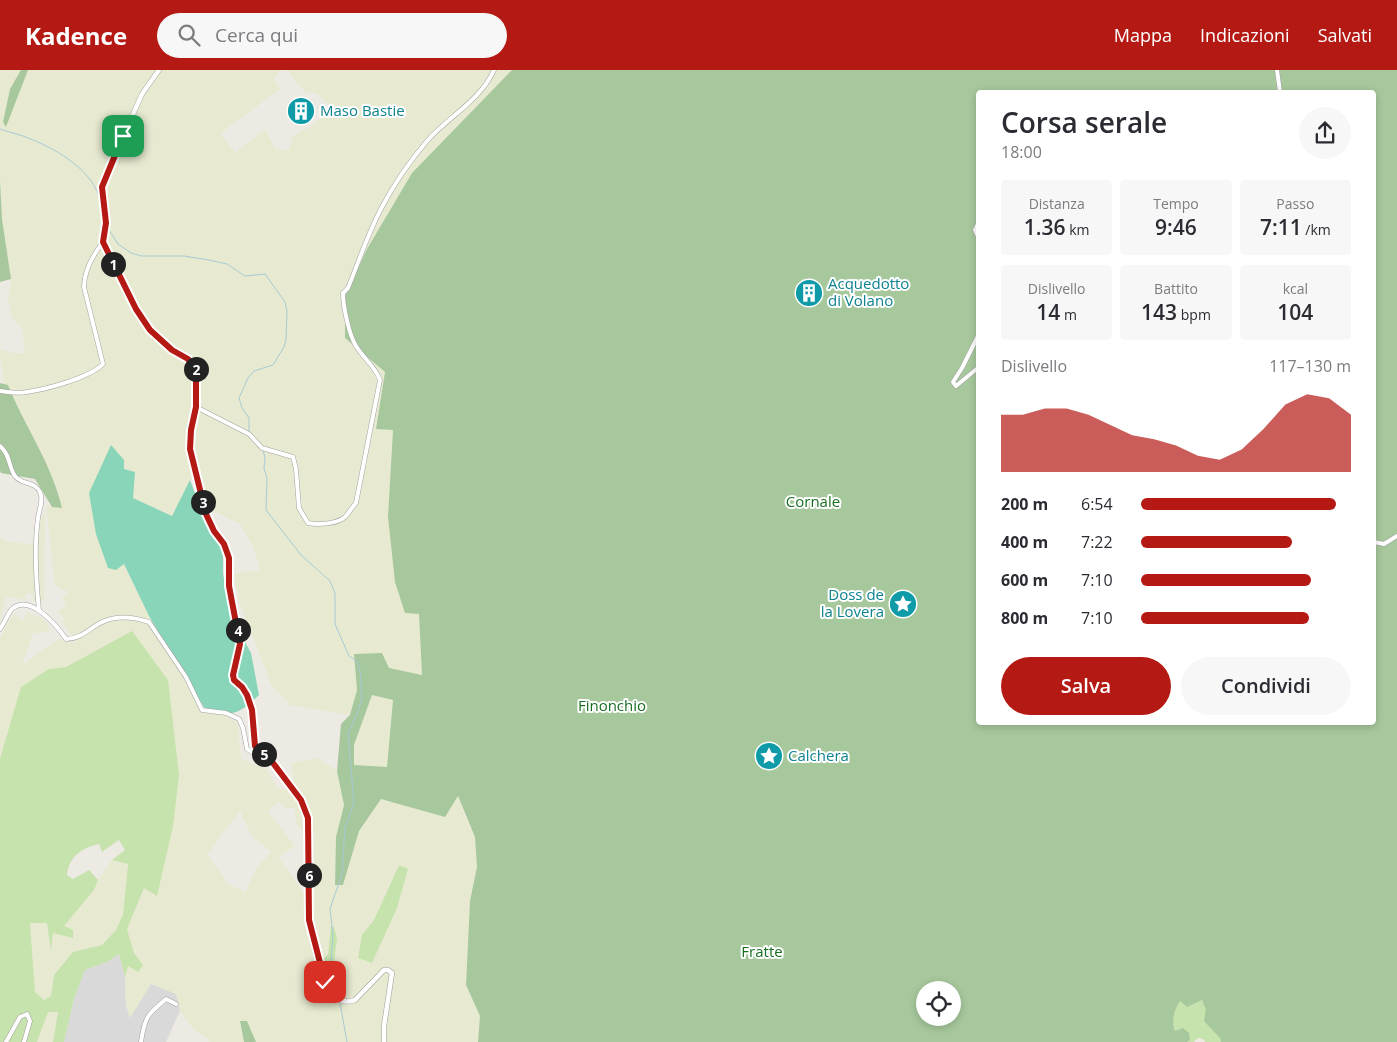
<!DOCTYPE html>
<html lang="it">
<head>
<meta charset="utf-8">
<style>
  :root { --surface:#fff; --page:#f7f7f7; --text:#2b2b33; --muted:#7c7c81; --accent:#b51913 }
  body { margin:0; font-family:"Open Sans",sans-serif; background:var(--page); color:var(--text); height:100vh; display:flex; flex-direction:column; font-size:19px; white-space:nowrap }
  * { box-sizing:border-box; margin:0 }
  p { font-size:16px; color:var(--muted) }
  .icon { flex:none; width:28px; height:28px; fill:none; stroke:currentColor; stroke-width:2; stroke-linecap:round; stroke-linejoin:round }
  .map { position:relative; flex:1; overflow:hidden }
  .drawer { position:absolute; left:976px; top:20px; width:400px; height:635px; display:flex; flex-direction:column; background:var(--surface); border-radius:5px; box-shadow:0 2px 8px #0003 }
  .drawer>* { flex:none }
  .buttons { position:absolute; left:916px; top:911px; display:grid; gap:10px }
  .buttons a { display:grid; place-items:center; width:45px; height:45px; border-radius:50%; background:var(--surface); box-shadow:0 2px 8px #0003; font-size:25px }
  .pin { position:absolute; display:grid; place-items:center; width:42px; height:42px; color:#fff; margin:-21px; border-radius:10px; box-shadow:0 2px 8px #0006 }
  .km { position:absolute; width:25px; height:25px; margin:-12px; border-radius:50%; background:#222; color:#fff; font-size:14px; line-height:25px; text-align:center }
  .round { display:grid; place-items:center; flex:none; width:52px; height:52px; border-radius:26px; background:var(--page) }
  .head { display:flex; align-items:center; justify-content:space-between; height:85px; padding:0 25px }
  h1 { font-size:28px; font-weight:600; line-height:38px }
  .metrics { display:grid; grid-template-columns:repeat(3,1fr); gap:8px; height:85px; padding:5px 25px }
  .metrics div { display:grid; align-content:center; border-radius:5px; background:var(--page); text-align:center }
  .metrics b { font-size:21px; font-weight:600 }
  .metrics small { font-size:14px; font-weight:400 }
  .metrics p { font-size:14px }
  .chart { height:140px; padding:10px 25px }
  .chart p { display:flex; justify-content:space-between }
  .chart svg { width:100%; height:90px; margin-top:5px; fill:var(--accent); opacity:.7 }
  .primary-button { display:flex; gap:10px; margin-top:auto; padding:10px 25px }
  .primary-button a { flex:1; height:58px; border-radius:30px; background:var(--accent); color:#fff; font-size:20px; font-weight:600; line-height:58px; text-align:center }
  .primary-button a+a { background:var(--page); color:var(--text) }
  ul { padding:0 25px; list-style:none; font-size:16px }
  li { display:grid; grid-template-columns:80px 60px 1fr; align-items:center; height:38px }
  li i { height:12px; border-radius:6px; background:var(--accent) }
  header { display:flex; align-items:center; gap:30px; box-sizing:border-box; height:70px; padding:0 25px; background:var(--accent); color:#fff }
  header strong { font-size:24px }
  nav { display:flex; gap:28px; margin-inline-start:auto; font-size:18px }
  .search { width:350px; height:45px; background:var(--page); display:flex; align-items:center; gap:12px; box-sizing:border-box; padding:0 18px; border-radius:28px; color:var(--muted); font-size:19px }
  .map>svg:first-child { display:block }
  .residential { fill:#dad9d9 }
  .farmland { fill:#e7ead0; fill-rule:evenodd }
  .grass { fill:#c6e2ad; fill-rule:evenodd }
  .forest { fill:#a7c89c; fill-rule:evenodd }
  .pitch { fill:#88d5ba }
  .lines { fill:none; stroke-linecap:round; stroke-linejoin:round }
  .stream { stroke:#a7cad6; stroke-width:1 }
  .minor-casing { stroke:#a0a0a0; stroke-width:5 }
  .tertiary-casing { stroke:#a0a0a0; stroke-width:5.5 }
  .minor { stroke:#fff; stroke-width:4 }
  .tertiary { stroke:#fff; stroke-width:4.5 }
  .route-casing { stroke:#fff; stroke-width:10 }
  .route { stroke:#b51913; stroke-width:6 }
  .labels { text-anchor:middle; stroke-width:4; stroke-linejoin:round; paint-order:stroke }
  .culture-label { font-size:15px; fill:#0d838f; stroke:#fff; text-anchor:start }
  .park-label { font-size:15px; fill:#166f20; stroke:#fff }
</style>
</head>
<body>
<header>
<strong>Kadence</strong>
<div class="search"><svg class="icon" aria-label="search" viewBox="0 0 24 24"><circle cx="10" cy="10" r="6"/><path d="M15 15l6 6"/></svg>Cerca qui</div>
<nav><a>Mappa</a><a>Indicazioni</a><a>Salvati</a></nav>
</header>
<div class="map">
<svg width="1397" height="972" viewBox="0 0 1397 972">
  <rect width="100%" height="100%" fill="#edeae3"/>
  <path class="residential" d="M119 884 125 907 126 935 130 947 151 913 177 924 180 941 166 972H64L74 929 85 900 107 892Z"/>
  <path class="farmland" d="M0 0H21L10 19 3 52 28 0H281L274 9 280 19 221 63 235 83 265 59 275 79 289 81 293 66 314 55 330 36 317 23 306 22 293 9 289 0H512L412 103 367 179 345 226V268L385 302 376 359 393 360 388 447 419 543 422 606 389 598 354 584 357 620 350 645 290 635 272 616 240 534 234 504 260 500 253 476 240 454 214 441 200 406 190 410 173 446 133 428 135 402 124 399 111 375 124 494 149 546 206 642 224 644 238 654 241 689 266 699 278 719 290 720 293 708 291 693 317 688 337 701 344 735 336 767 343 815 359 761 381 729 445 747 458 725 464 743 475 767 477 797 470 831 466 915 480 946 478 972H256L247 951 240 952 244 972H208L211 970 194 960 180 941 176 924 151 914 130 948 126 935 125 907 128 895 138 902 143 895 134 883 127 859 144 818 156 825 132 561 66 597 49 599 0 689V568L10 549 16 543 18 549 24 550 27 542 44 550 50 557 48 562 33 563 22 595 59 569 76 573 62 551 65 549 58 542 66 535 62 528 69 522 55 516 46 436 62 438 57 417 8 315 4 314 0 285V279L12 283H25L22 257 12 248 8 229 11 209 2 149 0 110ZM279 732 286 738H295L296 754 312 769V829L306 826 278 787 295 776 268 741ZM240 741 251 765 271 782 256 799 245 822 228 814 207 784ZM398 795 408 800 358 888 362 865 374 850ZM337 869 334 893 338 924 322 890Z
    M45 442 44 531H34L33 524 26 523 25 530 6 527 0 552V468L10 472 38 475 39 454Z
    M372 625 393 630 387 697 353 695 354 675Z
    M112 790 128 794 123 845 116 860 102 875 73 882 54 904 51 926 44 930 35 922 30 853 47 852 51 878 53 862 63 857 94 820 98 810Z
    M48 942H58L53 972H37Z"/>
  <path class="grass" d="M132 561 168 610 179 705 173 756 157 826 144 818 127 859 134 883 143 895 138 902 128 896 125 907 119 884 107 892 85 900 74 929 64 972H53L58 942H48L37 972H0V689L21 617 49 599 66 597ZM119 770 125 780 112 790 128 794 123 845 116 860 102 875 73 882 54 905 51 926 44 930 35 922 30 853H47L51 881 53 863 73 868V860L64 856 94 820 98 810 89 800 73 809 67 805C69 786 82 778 99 774L102 782Z
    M399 795 408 799 397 838 372 893 358 888 362 865 374 850Z
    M331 856 334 857 337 869 334 893 338 924H335L327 912 322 890 328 884Z
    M1202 930 1220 968 1221 972H1205L1203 969 1198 968 1194 972H1187L1190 970C1186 968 1179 965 1176 962 1169 954 1175 938 1180 931L1192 933Z"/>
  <path class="forest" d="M21 0H28L6 57 3 52 10 19Z
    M512 0H1397V972H1221L1220 968 1204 951 1206 940 1202 930 1187 937 1180 931C1174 940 1171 951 1175 961L1183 958 1189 963 1190 970 1187 972H478L480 946 466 915 470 831 477 797 475 767 458 726 445 747 381 729 359 761 343 815H335L336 767 344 735 337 701 341 654 350 645 357 620 354 584 382 583 389 598 422 605 419 544 405 543 395 512 388 447 393 360 376 359 385 302 345 268V226L367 179 412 103ZM979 22H1374V652H979ZM372 625 393 630 387 697 354 695V675ZM925 920H952V948H925Z
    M0 110 2 149 11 209 0 212Z
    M0 313 8 315C25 357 52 394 62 438L52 437 35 409 1 403 0 401Z
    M240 951H247L256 972H244Z"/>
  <path class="pitch" d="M111 375 124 390V399L135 402 133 428 172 446 190 410 205 451 223 482V503L229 543 251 583 259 625C239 644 235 646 207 642L149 546 124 494 116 500 108 498 96 464 89 423Z"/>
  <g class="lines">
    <path class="stream" d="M0 59C11 63 23 65 33 70 58 80 95 102 100 131
      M109 160 118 174 131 183 141 186H184L209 190 227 194 245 206 265 204 285 232 287 241 286 270 284 277 273 295 254 301 248 308 239 328 242 338 249 348V362
      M263 380 265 388 264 398 267 408 266 440 301 485 330 511 335 523V554L349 586 357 591 360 601 362 628 357 645 348 663 354 733 345 757 342 804 330 839 333 865 330 907 337 921
      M340 933 347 972"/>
    <defs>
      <path id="minor" d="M1277 0 1280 22
        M979 151 975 160 979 169
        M979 264 962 298 953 312 956 316 979 297
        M0 321C9 322 18 324 27 322 47 319 89 308 103 294L84 217C84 200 93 185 103 172
        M196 337 249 364 262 378 293 387 296 399 299 438 308 453C318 455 337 454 345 447 349 443 352 437 356 433L380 310C375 296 364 289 356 276 349 265 343 236 343 223L348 218C359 191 368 163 382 137 394 114 410 91 427 71 448 47 481 30 494 0
        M0 376C11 386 8 396 15 406 21 415 35 411 40 422 44 431 39 439 38 448 34 477 36 511 39 540
        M1374 472 1384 474 1397 466
        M0 559C5 553 7 544 12 539 30 523 57 556 66 569 80 569 88 560 100 553 115 545 134 547 149 552L186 607 202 640 226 643 239 649 243 658 247 679 255 684H265
        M6 972 20 947 27 944 30 951 24 972
        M141 972C145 946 147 945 166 929L176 934"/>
      <path id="tertiary" d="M159 0 142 24 104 109 101 122 106 153 103 172 111 191 136 239 150 260 161 271 188 289 196 300V337L191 360 190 379 206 444 214 461 224 474 229 488V517L240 574 234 600V610C247 620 253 637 254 653 255 660 251 669 255 676 257 680 263 682 266 686 281 701 303 728 308 748 313 777 307 817 309 847 310 867 321 916 337 928 343 933 349 932 355 930L384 900H388L392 903 384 956V972"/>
    </defs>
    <use href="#minor" class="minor-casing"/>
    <use href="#tertiary" class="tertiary-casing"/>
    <use href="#minor" class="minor"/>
    <use href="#tertiary" class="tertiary"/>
  </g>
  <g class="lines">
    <defs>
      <path id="route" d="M123 66 102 117 106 153 103 172 136 239 150 260 172 280 188 289 196 300V337L191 360 190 379 206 444 214 461 224 474 229 488V516L240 574 233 605 234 610 242 617 247 625 252 640 255 676 273 693 301 730 308 748 309 850 325 912"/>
    </defs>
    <use href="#route" class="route-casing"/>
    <use href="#route" class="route"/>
  </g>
  <defs>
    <symbol id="building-disc" viewBox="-11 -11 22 22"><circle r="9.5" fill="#0f9aa8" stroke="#fff"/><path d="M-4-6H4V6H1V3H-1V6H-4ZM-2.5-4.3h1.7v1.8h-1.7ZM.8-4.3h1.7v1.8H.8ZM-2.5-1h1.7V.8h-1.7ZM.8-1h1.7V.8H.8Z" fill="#fff"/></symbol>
    <symbol id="sight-disc" viewBox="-11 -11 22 22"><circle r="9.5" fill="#0f9aa8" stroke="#fff"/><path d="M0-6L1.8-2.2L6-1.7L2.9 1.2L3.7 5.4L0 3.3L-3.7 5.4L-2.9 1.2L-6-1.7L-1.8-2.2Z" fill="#fff"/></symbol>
  </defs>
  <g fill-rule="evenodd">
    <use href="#building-disc" x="285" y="25" width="32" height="32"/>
    <use href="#building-disc" x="793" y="207" width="32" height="32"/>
    <use href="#sight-disc" x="887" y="518" width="32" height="32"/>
    <use href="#sight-disc" x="753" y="670" width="32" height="32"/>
  </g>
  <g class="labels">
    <g class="culture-label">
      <text x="320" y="46">Maso Bastie</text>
      <text x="828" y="219">Acquedotto<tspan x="828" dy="17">di Volano</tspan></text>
      <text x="884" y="530" text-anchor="end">Doss de<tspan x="884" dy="17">la Lovera</tspan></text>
      <text x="788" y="691">Calchera</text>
    </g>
    <g class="park-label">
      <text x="813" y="437">Cornale</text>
      <text x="612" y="641">Finonchio</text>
      <text x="762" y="887">Fratte</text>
    </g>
  </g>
</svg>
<div class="buttons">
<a><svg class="icon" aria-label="locate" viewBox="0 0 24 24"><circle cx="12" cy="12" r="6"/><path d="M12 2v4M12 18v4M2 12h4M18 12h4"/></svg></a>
</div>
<div class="pin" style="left:123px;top:66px;background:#1e9e55"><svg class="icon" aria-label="arrive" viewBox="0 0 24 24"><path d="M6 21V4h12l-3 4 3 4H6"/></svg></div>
<div class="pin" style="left:325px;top:912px;background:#d93025"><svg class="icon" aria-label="check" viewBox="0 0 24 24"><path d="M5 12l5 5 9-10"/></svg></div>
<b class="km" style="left:113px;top:194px">1</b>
<b class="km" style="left:196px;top:299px">2</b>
<b class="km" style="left:203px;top:432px">3</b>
<b class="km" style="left:238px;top:560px">4</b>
<b class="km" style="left:264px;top:684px">5</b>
<b class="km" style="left:309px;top:805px">6</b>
<section class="drawer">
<div class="head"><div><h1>Corsa serale</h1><p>18:00</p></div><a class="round"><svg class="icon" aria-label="share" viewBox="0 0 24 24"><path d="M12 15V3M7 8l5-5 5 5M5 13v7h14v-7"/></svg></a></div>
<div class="metrics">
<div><p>Distanza</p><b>1.36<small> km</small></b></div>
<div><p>Tempo</p><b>9:46</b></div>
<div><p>Passo</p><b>7:11<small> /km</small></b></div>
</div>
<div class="metrics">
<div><p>Dislivello</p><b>14<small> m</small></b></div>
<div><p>Battito</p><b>143<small> bpm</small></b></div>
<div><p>kcal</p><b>104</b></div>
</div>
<div class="chart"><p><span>Dislivello</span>117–130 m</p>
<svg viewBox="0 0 160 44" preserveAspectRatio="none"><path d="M0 44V16L10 16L20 13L30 13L40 16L50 21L60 26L70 28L80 31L90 36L100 38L110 33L120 23L130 11L140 6L150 8L160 16V44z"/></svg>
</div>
<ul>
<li><b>200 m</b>6:54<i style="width:93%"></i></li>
<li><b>400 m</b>7:22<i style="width:72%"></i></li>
<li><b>600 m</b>7:10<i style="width:81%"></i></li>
<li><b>800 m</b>7:10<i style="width:80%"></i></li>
</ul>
<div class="primary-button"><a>Salva</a><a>Condividi</a></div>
</section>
</div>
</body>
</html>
